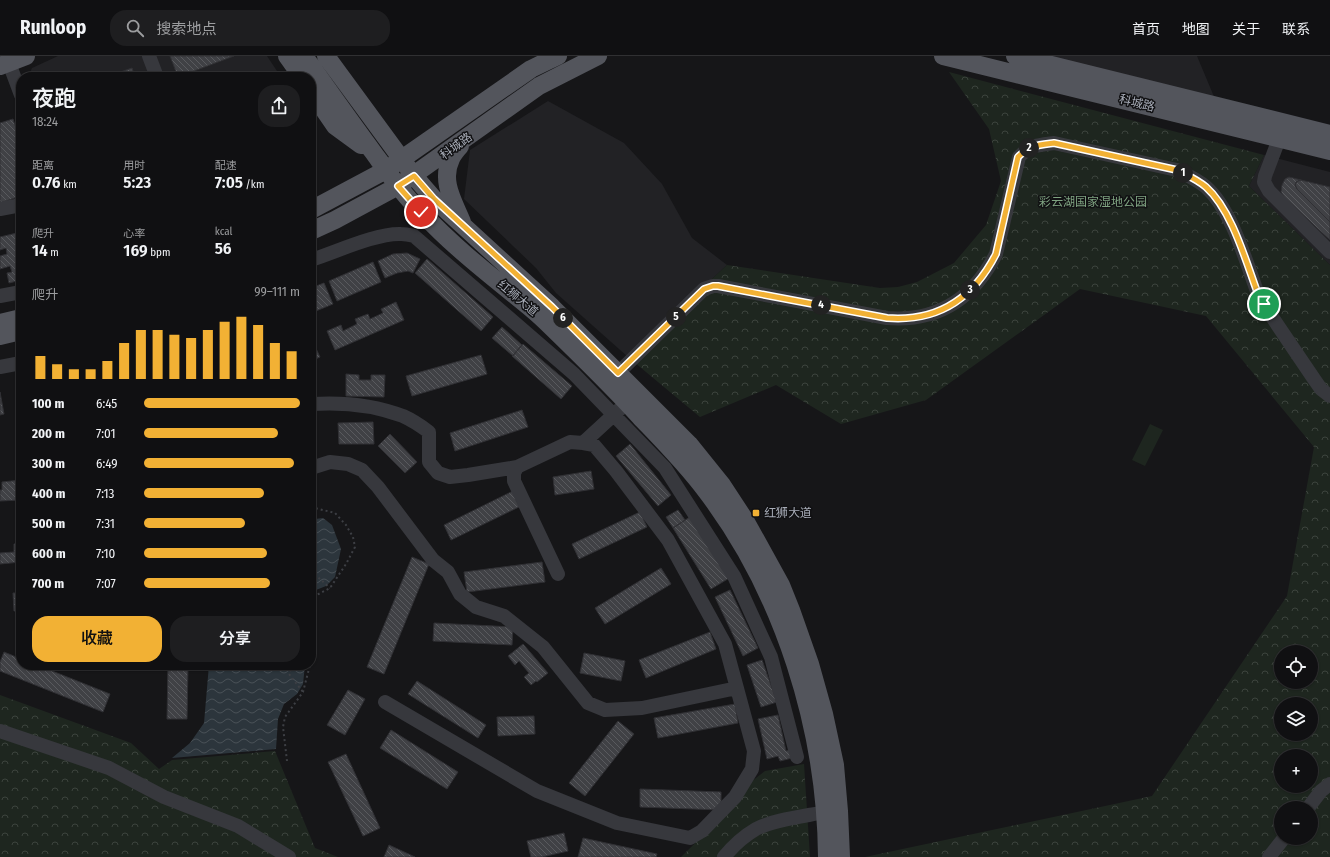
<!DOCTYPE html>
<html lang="zh">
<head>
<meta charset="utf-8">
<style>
  :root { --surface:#101012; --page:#1e1e20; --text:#f1f3f6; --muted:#9c9d9f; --line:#303032; --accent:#f2b134 }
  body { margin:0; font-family:"Fira Sans Condensed","Noto Sans SC",sans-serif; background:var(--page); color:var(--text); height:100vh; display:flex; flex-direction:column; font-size:15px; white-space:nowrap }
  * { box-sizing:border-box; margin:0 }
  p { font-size:13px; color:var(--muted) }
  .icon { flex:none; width:22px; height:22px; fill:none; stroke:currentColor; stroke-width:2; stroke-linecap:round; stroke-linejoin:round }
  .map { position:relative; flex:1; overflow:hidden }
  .panel { position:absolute; left:16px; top:16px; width:300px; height:598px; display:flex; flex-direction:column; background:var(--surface); border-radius:16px; box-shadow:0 1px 3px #0004,0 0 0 1px var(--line) }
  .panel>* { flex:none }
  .tools { position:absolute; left:1274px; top:589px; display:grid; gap:8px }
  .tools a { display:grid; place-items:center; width:44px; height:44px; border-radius:50%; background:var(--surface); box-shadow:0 1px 3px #0004,0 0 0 1px var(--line); font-size:20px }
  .pin { position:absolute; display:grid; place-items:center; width:34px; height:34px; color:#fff; margin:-17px; border:2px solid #fff; border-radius:50%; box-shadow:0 1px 4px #0007 }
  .km { position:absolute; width:20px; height:20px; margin:-10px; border-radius:50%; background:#222; color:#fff; font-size:11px; line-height:20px; text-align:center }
  .round { display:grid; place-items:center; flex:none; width:42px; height:42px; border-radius:16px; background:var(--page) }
  .headline { display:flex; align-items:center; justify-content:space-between; height:68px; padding:0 16px }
  h1 { font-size:22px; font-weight:600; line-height:30px }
  .stats { display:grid; grid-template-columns:repeat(3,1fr); gap:6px; height:68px; padding:4px 16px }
  .stats div { display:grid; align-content:center }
  .stats b { font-size:17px; font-weight:600 }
  .stats small { font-size:11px; font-weight:400 }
  .stats p { font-size:11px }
  .chart { height:112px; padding:8px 16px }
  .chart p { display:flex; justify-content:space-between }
  .chart svg { width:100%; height:72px; margin-top:4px; stroke:var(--accent); stroke-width:6 }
  .button { display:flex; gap:8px; margin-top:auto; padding:8px 16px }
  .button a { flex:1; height:46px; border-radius:16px; background:var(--accent); color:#111; font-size:16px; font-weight:600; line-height:46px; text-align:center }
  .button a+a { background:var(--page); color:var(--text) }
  ul { padding:0 16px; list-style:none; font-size:13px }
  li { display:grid; grid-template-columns:64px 48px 1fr; align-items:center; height:30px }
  li i { height:10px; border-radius:5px; background:var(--accent) }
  header { display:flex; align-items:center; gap:24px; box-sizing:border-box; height:56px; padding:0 20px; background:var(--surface); border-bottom:1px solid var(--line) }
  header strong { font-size:19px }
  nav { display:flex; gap:22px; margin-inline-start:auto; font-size:14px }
  .search { width:280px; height:36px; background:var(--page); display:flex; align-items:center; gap:10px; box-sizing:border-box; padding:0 14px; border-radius:16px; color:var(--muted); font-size:15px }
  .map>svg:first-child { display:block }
  .built { fill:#222225 }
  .forest { fill:url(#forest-crowns); fill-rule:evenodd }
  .pitch { fill:#1e261f }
  .water { fill:url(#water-waves) }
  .building { fill:url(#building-back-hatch); stroke:#303034 }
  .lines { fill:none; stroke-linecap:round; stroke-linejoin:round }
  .path { stroke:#3d3f44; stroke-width:2; stroke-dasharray:2 3; stroke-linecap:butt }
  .minor { stroke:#37383d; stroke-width:14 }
  .major { stroke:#53555c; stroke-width:18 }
  .route-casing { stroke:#fff; stroke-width:8 }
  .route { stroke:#f2b134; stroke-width:5 }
  .poi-dot { fill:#f2b134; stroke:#111113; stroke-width:1.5 }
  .labels { text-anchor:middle; stroke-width:3; stroke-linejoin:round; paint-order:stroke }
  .street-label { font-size:12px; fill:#a8adb8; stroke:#111113 }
  .park-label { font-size:12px; fill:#7fa381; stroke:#111113 }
  .poi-label { font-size:12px; fill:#a8adb8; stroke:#111113; text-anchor:start }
</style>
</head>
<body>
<header>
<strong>Runloop</strong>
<div class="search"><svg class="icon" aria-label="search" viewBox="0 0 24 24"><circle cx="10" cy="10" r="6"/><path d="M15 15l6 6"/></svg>搜索地点</div>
<nav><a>首页</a><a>地图</a><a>关于</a><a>联系</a></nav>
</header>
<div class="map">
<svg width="1330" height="801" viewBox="0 0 1330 801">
  <defs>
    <pattern id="forest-crowns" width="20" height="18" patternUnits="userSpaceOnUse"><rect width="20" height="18" fill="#1e261f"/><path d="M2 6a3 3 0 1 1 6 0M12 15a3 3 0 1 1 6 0" fill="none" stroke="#3c433d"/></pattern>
    <pattern id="water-waves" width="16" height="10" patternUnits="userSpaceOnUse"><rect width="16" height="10" fill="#2c353c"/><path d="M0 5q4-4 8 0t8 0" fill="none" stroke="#485056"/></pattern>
    <pattern id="building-back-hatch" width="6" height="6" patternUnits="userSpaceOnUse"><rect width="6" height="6" fill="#404145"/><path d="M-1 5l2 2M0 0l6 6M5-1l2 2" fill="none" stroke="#595a5e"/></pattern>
  </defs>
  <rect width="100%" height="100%" fill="#161618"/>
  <path class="built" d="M58 0H267L281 21H28L32 12Z
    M1043 0H1197L1215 43Z
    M548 45 624 87 662 128 692 182 727 209 628 301 556 237 536 212 464 143 470 94Z
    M1264 99 1330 116V209L1249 130Z"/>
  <path class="forest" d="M949 16 1264 99 1249 130 1330 209V801H865L1152 740 1287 540 1314 391 1206 260 1080 233 926 344 841 368 776 329 700 361 628 301 727 209 880 232 898 231 917 226 954 207 986 169 1001 125 989 73ZM1281 596H1311V626H1281ZM1281 648H1311V678H1281ZM1281 700H1311V730H1281ZM1281 752H1311V782H1281Z
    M0 639 131 687 159 713 172 704 275 695 315 792 338 801H0Z
    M804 708 810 801H681L742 741 751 726 765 715Z"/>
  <path class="pitch" d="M1150 368 1163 374 1145 410 1132 404Z"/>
  <path class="water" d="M323 462 332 469 341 493 335 521 326 530 311 536V466L315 463Z
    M209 609H305L303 628 297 638 284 648 278 663 276 693 172 702 190 687 204 667Z"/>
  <path class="building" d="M170 0H234L178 21Z
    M132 12 135 21H106Z
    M13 63 21 87V140L0 147V67Z
    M1289 121 1301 124 1296 126 1295 130 1297 133 1330 166V184L1284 141 1281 136 1282 129 1285 123Z
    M1299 124H1301L1330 131V166L1297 133 1295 128Z
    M21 176V189H18L20 195H21V224L9 227 7 217 12 216 10 210 0 213V200L7 198 6 192 0 194V181Z
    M407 197 420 203 413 217 408 215 397 217 385 222 378 205 393 198Z
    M427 203 493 261 481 275 415 217Z
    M373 206 381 226 337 245 329 225Z
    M324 227 333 248 311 257V232Z
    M396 246 404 264 335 294 327 275 341 269 343 275 357 268 355 263 368 258 370 263 383 257 381 253Z
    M502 271 522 289 513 300 492 282Z
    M311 282 320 301 311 305Z
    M523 288 572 330 561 343 512 300Z
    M481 299 487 318 412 340 406 320Z
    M346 318 359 319V324H371V319H385L384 341 346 340Z
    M0 336 4 358 0 359Z
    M522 354 528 371 455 395 450 377Z
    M373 366 374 388H339L338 367Z
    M390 378 417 406 405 417 378 390Z
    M630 388 671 439 658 450 616 400Z
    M591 415 594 433 555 439 553 421Z
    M21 424V444L0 445V434H2V426Z
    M515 434 523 449 451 484 444 469Z
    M678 454 685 464 673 472 666 461Z
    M640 456 647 471 579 503 572 488Z
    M693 459 731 521 711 533 673 472Z
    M21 487V506L0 508V497L14 496V488Z
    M412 501 429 508 384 618 367 611Z
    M542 506 545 526 467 536 464 516Z
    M661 512 671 528 605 568 595 552Z
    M730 534 758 592 743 600 715 541Z
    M13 537H21V555H14Z
    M434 567 513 571 512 589 433 585Z
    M710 576 716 593 646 622 639 604Z
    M523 588 548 617 537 626 536 625 531 629 524 621 529 617 519 605 515 609 508 600Z
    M4 596 21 603V609H37L110 638 103 656 0 615V606Z
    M584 597 625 605 621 625 580 617Z
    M762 604 777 646 761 651 747 609Z
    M168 609H188L187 663H167Z
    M417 625 486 669 478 682 408 638Z
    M348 634 365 643 345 679 327 669Z
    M735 648 738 667 658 682 654 662Z
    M778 659 786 695 791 694 792 702 780 705 778 700 767 703 758 663Z
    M534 660 535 678 498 680 497 661Z
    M618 665 634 678 585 740 569 727Z
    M391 674 458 716 447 733 380 692Z
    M346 698 380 772 363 780 328 706Z
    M640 733 721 736V754L640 751Z
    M564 777 568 795 542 801H531L527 785Z
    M583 782 657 798 656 801H578Z
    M389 789 415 801H384Z"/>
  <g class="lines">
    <path class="path" d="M311 451 335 457 346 469 353 481 355 491 346 508 330 532 311 542
      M311 490 313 492 311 494
      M311 501 316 505 311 511
      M311 515 330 532
      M293 609 289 618 303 636
      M287 705 283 671 285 661 303 636 310 609"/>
    <path class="minor" d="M149 0 157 21
      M9 7 21 39
      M1279 83 1265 120 1264 126 1269 135 1330 196
      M0 153 21 149
      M311 204C336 196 376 177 401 178 405 178 410 179 414 180L574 318 665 412 734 520 771 601 797 701
      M0 240 21 236
      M0 311 21 307
      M618 317 704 233 713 230H718L887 262C938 266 973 243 996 198L1019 101C1030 89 1038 89 1054 87L1177 114C1187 119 1198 124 1206 131 1232 154 1246 206 1258 238L1264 249 1314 323 1321 333 1330 340
      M311 348C341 346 374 349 403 360 412 364 421 370 429 376V406L438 417 450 421 468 419 517 411
      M583 387 620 353
      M311 412 330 406 348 408 362 414 378 431 433 504 448 516 460 538 476 551 504 560 543 591 588 647 605 654 642 652 737 632
      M385 646 537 735 617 767 690 782 702 775 735 741 752 713 754 695 725 588 668 484 616 415 594 389 583 387 570 386 517 411 514 417V425L558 518
      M0 675 109 712 164 741 238 770 289 801
      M1308 752 1321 735 1330 728
      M724 801C733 790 744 780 756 773 772 764 806 760 825 756
      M1269 801 1284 782"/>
    <path class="major" d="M287 0 302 21
      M304 0C327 32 350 65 373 96 389 118 404 140 423 158 450 187 481 212 512 237 523 246 535 255 546 266 578 297 610 328 640 361 663 385 686 408 706 435 784 537 826 673 827 801
      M326 0 414 120 434 143 552 251 689 388 722 429 745 464 781 529 791 554 810 608 824 658 835 709 839 755 841 801
      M943 0 1330 95
      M1015 0 1330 78
      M0 10 26 0
      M311 35 335 70 361 89
      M460 90C457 94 453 98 451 103 440 125 454 146 462 166
      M311 154 386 114 531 13 558 0
      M311 175 335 164 398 130 539 30 598 0
      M0 267 21 262
      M0 280 21 275"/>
  </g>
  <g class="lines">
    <defs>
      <path id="route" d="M421 156 398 130 414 120 434 143 552 251 618 317 704 233 713 230H718L887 262C938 266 973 243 996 198L1018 101C1030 89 1038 89 1054 87L1177 114C1187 119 1198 124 1206 131 1232 154 1246 206 1258 238L1264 248"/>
    </defs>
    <use href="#route" class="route-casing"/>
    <use href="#route" class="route"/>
  </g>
  <rect class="poi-dot" x="752" y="453" width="8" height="8" rx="2"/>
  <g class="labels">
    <g class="street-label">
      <text transform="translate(1137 47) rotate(14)" y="4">科城路</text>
      <text transform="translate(456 90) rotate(-36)" y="4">科城路</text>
      <text transform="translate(518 242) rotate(40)" y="4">红狮大道</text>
    </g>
    <g class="park-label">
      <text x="1093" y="150">彩云湖国家湿地公园</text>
    </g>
    <g class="poi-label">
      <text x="764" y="461">红狮大道</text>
    </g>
  </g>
</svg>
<div class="tools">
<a><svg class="icon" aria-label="locate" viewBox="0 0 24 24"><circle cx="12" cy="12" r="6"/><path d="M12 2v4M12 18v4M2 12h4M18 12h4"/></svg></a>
<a><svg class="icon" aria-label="layers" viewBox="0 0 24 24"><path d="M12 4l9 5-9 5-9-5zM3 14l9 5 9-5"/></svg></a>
<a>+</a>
<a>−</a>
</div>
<div class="pin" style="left:1264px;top:248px;background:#1e9e55"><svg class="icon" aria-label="arrive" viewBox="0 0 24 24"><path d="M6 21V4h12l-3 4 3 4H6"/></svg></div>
<div class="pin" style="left:421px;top:156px;background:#d93025"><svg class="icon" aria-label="check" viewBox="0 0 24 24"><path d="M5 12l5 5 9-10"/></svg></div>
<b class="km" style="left:1183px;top:117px">1</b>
<b class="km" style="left:1029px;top:92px">2</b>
<b class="km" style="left:970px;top:234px">3</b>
<b class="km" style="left:821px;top:249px">4</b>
<b class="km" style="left:676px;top:261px">5</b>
<b class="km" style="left:563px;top:262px">6</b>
<section class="panel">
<div class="headline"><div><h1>夜跑</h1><p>18:24</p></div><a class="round"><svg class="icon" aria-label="share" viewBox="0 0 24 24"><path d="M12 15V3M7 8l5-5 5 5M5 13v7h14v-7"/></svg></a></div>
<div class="stats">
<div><p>距离</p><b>0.76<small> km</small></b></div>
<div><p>用时</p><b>5:23</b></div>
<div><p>配速</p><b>7:05<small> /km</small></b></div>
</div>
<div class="stats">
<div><p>爬升</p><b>14<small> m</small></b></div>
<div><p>心率</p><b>169<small> bpm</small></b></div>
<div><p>kcal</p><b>56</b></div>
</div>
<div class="chart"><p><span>爬升</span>99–111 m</p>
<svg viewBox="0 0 160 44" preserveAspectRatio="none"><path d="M5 44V30M15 44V35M25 44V38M35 44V38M45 44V33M55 44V22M65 44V14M75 44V14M85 44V17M95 44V19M105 44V14M115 44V9M125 44V6M135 44V11M145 44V22M155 44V27"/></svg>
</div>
<ul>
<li><b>100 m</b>6:45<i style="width:100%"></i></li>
<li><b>200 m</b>7:01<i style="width:86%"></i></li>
<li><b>300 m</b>6:49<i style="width:96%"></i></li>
<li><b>400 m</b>7:13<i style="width:77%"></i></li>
<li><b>500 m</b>7:31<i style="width:65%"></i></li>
<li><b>600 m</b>7:10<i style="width:79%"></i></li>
<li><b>700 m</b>7:07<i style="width:81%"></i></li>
</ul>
<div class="button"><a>收藏</a><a>分享</a></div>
</section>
</div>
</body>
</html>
